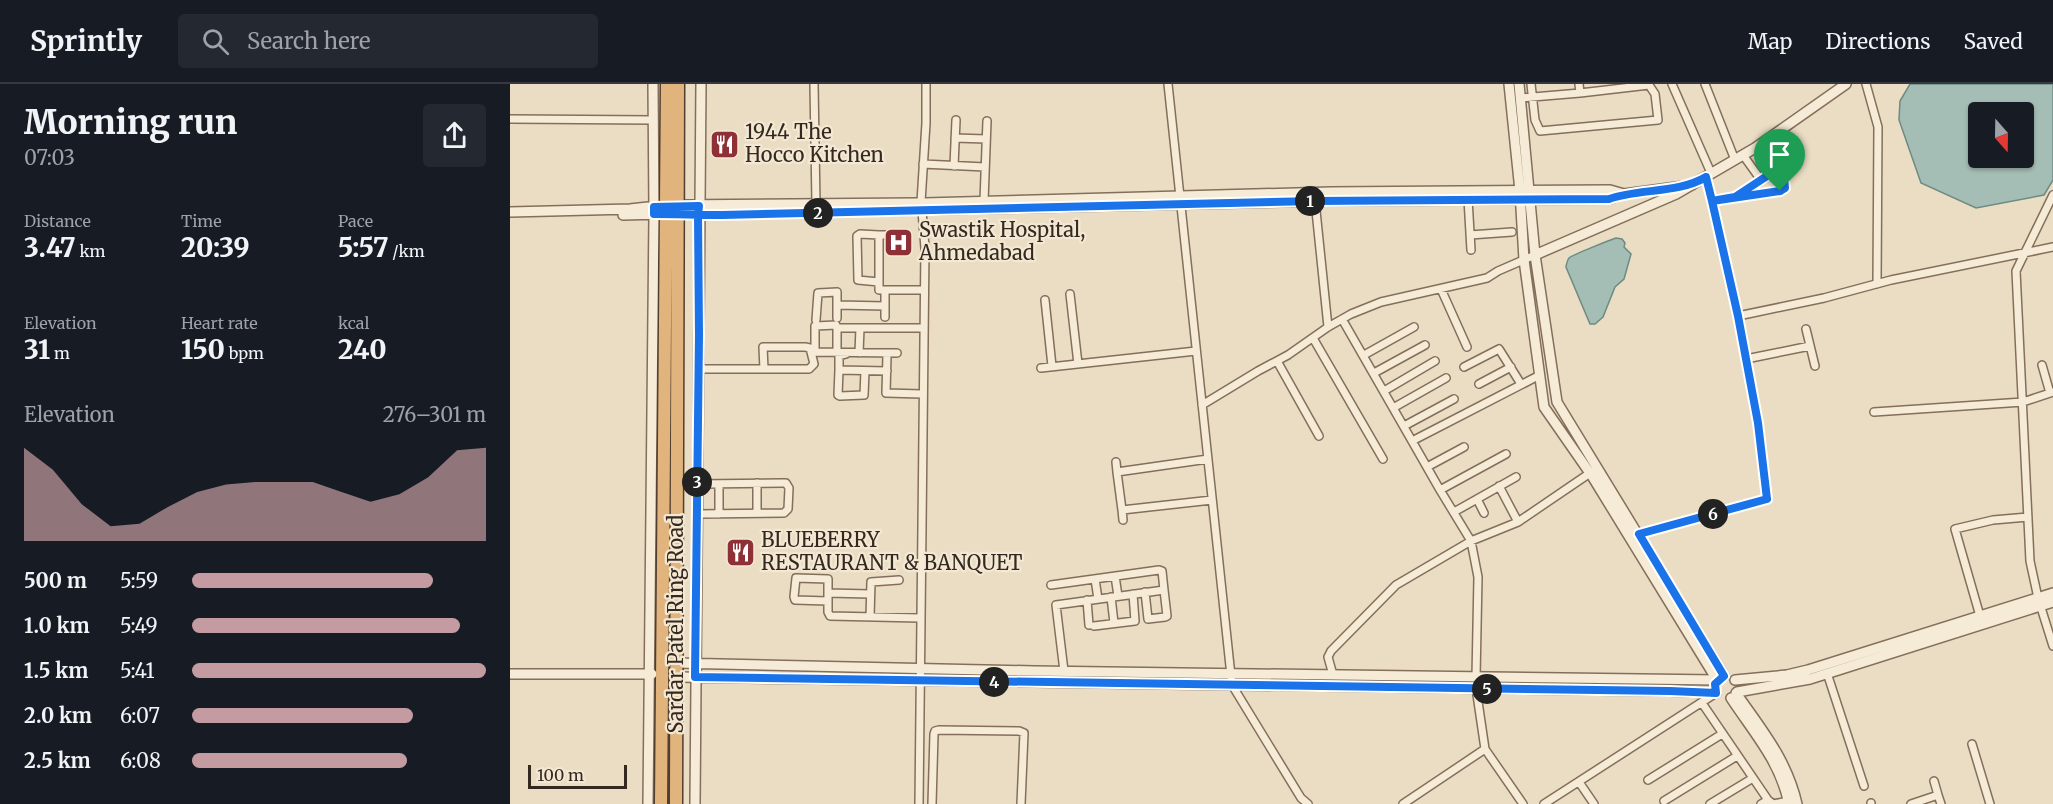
<!DOCTYPE html>
<html lang="en">
<head>
<meta charset="utf-8">
<style>
  :root { --surface:#171b24; --page:#242831; --text:#f1f3f6; --muted:#9ea1a6; --line:#363941; --accent:#c49ba0 }
  body { margin:0; font-family:Merriweather,serif; background:var(--page); color:var(--text); height:100vh; display:flex; flex-direction:column; font-size:22px; white-space:nowrap }
  * { box-sizing:border-box; margin:0 }
  p { font-size:20px; color:var(--muted) }
  .icon { flex:none; width:33px; height:33px; fill:none; stroke:currentColor; stroke-width:2; stroke-linecap:round; stroke-linejoin:round }
  .map { position:relative; flex:1; overflow:hidden }
  .sheet { display:flex; flex-direction:column; background:var(--surface); width:510px }
  .sheet>* { flex:none }
  .needle { width:39px; rotate:160deg }
  .tools { position:absolute; left:1458px; top:18px; display:grid; gap:12px }
  .tools a { display:grid; place-items:center; width:66px; height:66px; border-radius:6px; background:var(--surface); box-shadow:0 2px 4px #0004; font-size:30px }
  .scale { position:absolute; left:18px; bottom:15px; width:99px; box-sizing:border-box; padding-left:6px; border:3px solid #35281f; border-top:0; font-size:16px; line-height:21px; white-space:nowrap; color:#35281f; -webkit-text-stroke:4px #f2e8d3; paint-order:stroke }
  .pin { position:absolute; display:grid; place-items:center; width:51px; height:51px; color:#fff; margin:-62px -26px; border-radius:50% 50% 50% 0; rotate:-45deg; box-shadow:0 0 6px #0007 }
  .pin .icon { rotate:45deg }
  .km { position:absolute; width:30px; height:30px; margin:-15px; border-radius:50%; background:#222; color:#fff; font-size:16px; line-height:30px; text-align:center }
  .round { display:grid; place-items:center; flex:none; width:63px; height:63px; border-radius:6px; background:var(--page) }
  .summary { display:flex; align-items:center; justify-content:space-between; height:102px; padding:0 24px }
  h1 { font-size:33px; font-weight:800; line-height:45px }
  .stats { display:grid; grid-template-columns:repeat(3,1fr); gap:9px; height:102px; padding:6px 24px }
  .stats div { display:grid; align-content:center }
  .stats b { font-size:26px; font-weight:800 }
  .stats small { font-size:16px; font-weight:400 }
  .stats p { font-size:16px }
  .chart { height:168px; padding:12px 24px }
  .chart p { display:flex; justify-content:space-between }
  .chart svg { width:100%; height:108px; margin-top:6px; fill:var(--accent); opacity:.7 }
  ul { padding:0 24px; list-style:none; font-size:20px }
  li { display:grid; grid-template-columns:96px 72px 1fr; align-items:center; height:45px }
  li i { height:15px; border-radius:8px; background:var(--accent) }
  header { display:flex; align-items:center; gap:36px; box-sizing:border-box; height:84px; padding:0 30px; background:var(--surface); border-bottom:2px solid var(--line) }
  header strong { font-size:28px }
  nav { display:flex; gap:33px; margin-inline-start:auto; font-size:21px }
  .search { width:420px; height:54px; background:var(--page); display:flex; align-items:center; gap:15px; box-sizing:border-box; padding:0 21px; border-radius:6px; color:var(--muted); font-size:22px }
  main { display:flex; flex:1; min-height:0 }
  .map>svg:first-child { display:block }
  .water { fill:#a5beb5; stroke:#6d8b82; stroke-width:1.5; fill-rule:evenodd }
  .lines { fill:none; stroke-linecap:round; stroke-linejoin:round }
  .minor-casing { stroke:#836f5c; stroke-width:10 }
  .tertiary-casing { stroke:#836f5c; stroke-width:12 }
  .trunk-casing { stroke:#513e30; stroke-width:15 }
  .minor { stroke:#f6ebd6; stroke-width:7 }
  .tertiary { stroke:#f6ebd6; stroke-width:9 }
  .trunk { stroke:#e0b47c; stroke-width:12 }
  .route-casing { stroke:#fff; stroke-width:12 }
  .route { stroke:#1a73e8; stroke-width:8 }
  .labels { text-anchor:middle; stroke-width:4.5; stroke-linejoin:round; paint-order:stroke }
  .poi-label { font-size:20px; fill:#35281f; stroke:#f2e8d3; text-anchor:start }
  .street-label { font-size:20px; fill:#35281f; stroke:#f2e8d3 }
</style>
</head>
<body>
<header>
<strong>Sprintly</strong>
<div class="search"><svg class="icon" aria-label="search" viewBox="0 0 24 24"><circle cx="10" cy="10" r="6"/><path d="M15 15l6 6"/></svg>Search here</div>
<nav><a>Map</a><a>Directions</a><a>Saved</a></nav>
</header>
<main>
<section class="sheet">
<div class="summary"><div><h1>Morning run</h1><p>07:03</p></div><a class="round"><svg class="icon" aria-label="share" viewBox="0 0 24 24"><path d="M12 15V3M7 8l5-5 5 5M5 13v7h14v-7"/></svg></a></div>
<div class="stats">
<div><p>Distance</p><b>3.47<small> km</small></b></div>
<div><p>Time</p><b>20:39</b></div>
<div><p>Pace</p><b>5:57<small> /km</small></b></div>
</div>
<div class="stats">
<div><p>Elevation</p><b>31<small> m</small></b></div>
<div><p>Heart rate</p><b>150<small> bpm</small></b></div>
<div><p>kcal</p><b>240</b></div>
</div>
<div class="chart"><p><span>Elevation</span>276–301 m</p>
<svg viewBox="0 0 160 44" preserveAspectRatio="none"><path d="M0 44V6L10 15L20 29L30 38L40 37L50 30L60 24L70 21L80 20L90 20L100 20L110 24L120 28L130 25L140 18L150 7L160 6V44z"/></svg>
</div>
<ul>
<li><b>500 m</b>5:59<i style="width:82%"></i></li>
<li><b>1.0 km</b>5:49<i style="width:91%"></i></li>
<li><b>1.5 km</b>5:41<i style="width:100%"></i></li>
<li><b>2.0 km</b>6:07<i style="width:75%"></i></li>
<li><b>2.5 km</b>6:08<i style="width:73%"></i></li>
</ul>
</section>
<div class="map">
<svg width="1543" height="720" viewBox="0 0 1543 720">
  <rect width="100%" height="100%" fill="#eaddc4"/>
  <path class="water" d="M1400 0H1543V96L1534 111 1466 124 1411 99 1389 36 1390 17ZM1514 28V74H1468V28Z
    M1106 154 1112 155 1115 159 1114 163 1121 170 1114 195 1105 203 1093 233 1085 240H1080L1056 183C1056 181 1058 175 1059 174 1062 171 1100 156 1106 154Z"/>
  <g class="lines">
    <defs>
      <path id="minor" d="M304 0 306 120
        M658 0 722 601 791 714 798 720
        M1021 0 1025 36 1030 47 1148 36 1145 10 1139 1 1070 9 1069 0
        M1162 0 1201 89
        M1195 0 1225 76
        M1356 0 1368 43 1367 200
        M1010 14 1070 9
        M0 35 143 36
        M445 54 476 55
        M1233 71 1251 96
        M413 80 475 83
        M444 82 446 36
        M1196 93 1228 232 1314 214 1381 196 1543 163
        M1543 111 1506 187 1520 477 1528 514 1543 562
        M958 115 961 166
        M474 117 477 37
        M805 117 818 243
        M1202 117 1273 106 1275 101 1272 84 1225 113
        M411 118 416 39V0
        M369 151 350 150 347 152 348 196 369 198
        M380 151H369V206H414
        M960 151 1002 148
        M931 205 957 263
        M560 210 568 280
        M535 216 542 282
        M375 233V206
        M327 234V221
        M832 235 902 357
        M306 236 308 209 327 208V221L375 222
        M1296 245 1305 282
        M803 254 873 375
        M327 268V244
        M349 269 350 244
        M387 269 305 268V242L326 241 327 244H413
        M336 270 329 272V286L377 287
        M377 271 376 309 412 310
        M854 271 904 243
        M1236 275 1300 262
        M767 277 809 352
        M1532 281 1540 309
        M954 283 989 265 1011 300
        M531 284 686 267
        M188 285H299L304 280 300 264 295 263H253L254 285
        M329 286 328 311 330 312 354 311 355 287
        M864 289 915 261
        M969 300 1001 283
        M874 307 925 277
        M692 321 748 287 778 271 818 243 841 230 871 218 977 194 988 187 1025 171
        M883 324 936 294
        M1364 328 1513 318 1543 308
        M894 342 944 315
        M698 375 607 388 612 426 702 416
        M606 378 607 388
        M917 383 954 363
        M247 399V429
        M989 402 1008 438
        M930 406 902 357 1030 291
        M967 415 974 429
        M612 426 613 436
        M944 428 1006 393
        M187 430 274 429 278 425 279 404 276 399H273L187 400
        M209 430V400
        M1129 450 1257 415 1248 339 1228 232
        M605 492 608 512
        M585 495 588 515
        M541 501 649 486 652 487 654 506 546 521 554 587
        M635 508 638 535 655 533 657 532 654 506
        M318 509 360 510
        M601 513 604 539
        M577 516 579 541
        M318 517 285 516 284 513 286 494 318 495V528L320 532 410 534
        M1470 532 1445 445 1483 436 1518 433
        M360 533 361 498 389 496
        M584 542 625 537 623 510
        M1317 589 1354 702
        M823 591 818 573 821 567 886 501 961 457 930 406 996 370
        M966 593 968 493 961 457 1008 438 1080 389
        M966 604 975 665 1013 720
        M1192 619 1258 716 1251 720
        M1462 660 1480 720
        M1138 696 1212 650
        M1069 698 1084 720
        M1428 711 1431 720
        M1258 716 1263 720 1279 717
        M1154 717 1227 672
        M1361 719V720
        M409 720 415 164 412 127
        M422 720 424 650 425 647 429 646 509 647 514 649 511 720
        M893 720 975 665
        M1034 720 1206 609
        M1200 720 1243 694
        M1401 720 1428 711 1424 697"/>
      <path id="tertiary" d="M999 0 1010 107 1014 176 1034 323 1082 392 1207 596
        M1009 0 1025 171 1047 318 1214 592
        M414 119 821 108 1100 106 1114 110
        M161 121 407 119
        M415 126 815 117 1099 115 1114 110 1182 101
        M0 128 120 125 147 122
        M164 130 407 126
        M113 131 150 130
        M1025 171 1166 110 1245 64 1336 0
        M166 579 524 587 1207 596
        M0 590H142
        M166 593 1160 607 1206 609
        M1225 596 1277 591 1298 586 1543 509
        M1227 608 1300 595 1543 518
        M1226 609C1252 646 1277 676 1287 720
        M1221 614C1244 649 1270 677 1279 720
        M138 720 144 130 143 0
        M185 720C186 480 187 240 191 0"/>
      <path id="trunk" d="M151 720 157 0
        M166 720 168 0"/>
    </defs>
    <use href="#minor" class="minor-casing"/>
    <use href="#tertiary" class="tertiary-casing"/>
    <use href="#trunk" class="trunk-casing"/>
    <use href="#minor" class="minor"/>
    <use href="#tertiary" class="tertiary"/>
    <use href="#trunk" class="trunk"/>
  </g>
  <g class="lines">
    <defs>
      <path id="route" d="M1270 107 1202 117 1196 93C1167 110 1130 104 1099 115L805 117 212 131C189 131 167 130 144 130V123L189 122 188 131 189 251 185 593 1160 607 1206 609 1205 600 1214 592 1129 450 1257 415 1248 339 1228 232 1202 117 1225 113 1269 84 1273 86 1275 104 1270 107"/>
    </defs>
    <use href="#route" class="route-casing"/>
    <use href="#route" class="route"/>
  </g>
  <defs>
    <symbol id="restaurant-square" viewBox="-11 -11 22 22"><rect x="-9" y="-9" width="18" height="18" rx="4" fill="#8e3036" stroke="#f2e8d3"/><path d="M-5-6h1v4h1v-4h1v4h1v-4h1v5L-1.5 .5V6h-2V.5L-5-1ZM5-6V6H3V1.5H1.5Q1.5-4 5-6Z" fill="#fff"/></symbol>
    <symbol id="hospital-square" viewBox="-11 -11 22 22"><rect x="-9" y="-9" width="18" height="18" rx="4" fill="#8e3036" stroke="#f2e8d3"/><path d="M-5-5h3v3.5h4V-5h3V5h-3V1.5h-4V5h-3Z" fill="#fff"/></symbol>
  </defs>
  <g fill-rule="evenodd">
    <use href="#restaurant-square" x="198" y="44" width="33" height="33"/>
    <use href="#hospital-square" x="372" y="142" width="33" height="33"/>
    <use href="#restaurant-square" x="214" y="452" width="33" height="33"/>
  </g>
  <g class="labels">
    <g class="poi-label">
      <text x="235" y="55">1944 The<tspan x="235" dy="23">Hocco Kitchen</tspan></text>
      <text x="409" y="153">Swastik Hospital,<tspan x="409" dy="23">Ahmedabad</tspan></text>
      <text x="251" y="463">BLUEBERRY<tspan x="251" dy="23">RESTAURANT &amp; BANQUET</tspan></text>
    </g>
    <g class="street-label">
      <text transform="translate(166 540) rotate(-90)" y="7">Sardar Patel Ring Road</text>
    </g>
  </g>
</svg>
<div class="tools">
<a><svg class="needle" viewBox="-14 -14 28 28"><path d="M0-13l5 13h-10z" fill="#e53935"/><path d="M0 13l5-13h-10z" fill="#9ea1a6"/></svg></a>
</div>
<div class="scale">100 m</div>
<div class="pin" style="left:1270px;top:107px;background:#1e9e55"><svg class="icon" aria-label="arrive" viewBox="0 0 24 24"><path d="M6 21V4h12l-3 4 3 4H6"/></svg></div>
<b class="km" style="left:800px;top:117px">1</b>
<b class="km" style="left:308px;top:129px">2</b>
<b class="km" style="left:187px;top:398px">3</b>
<b class="km" style="left:484px;top:598px">4</b>
<b class="km" style="left:977px;top:605px">5</b>
<b class="km" style="left:1203px;top:430px">6</b>
</div>
</main>
</body>
</html>
